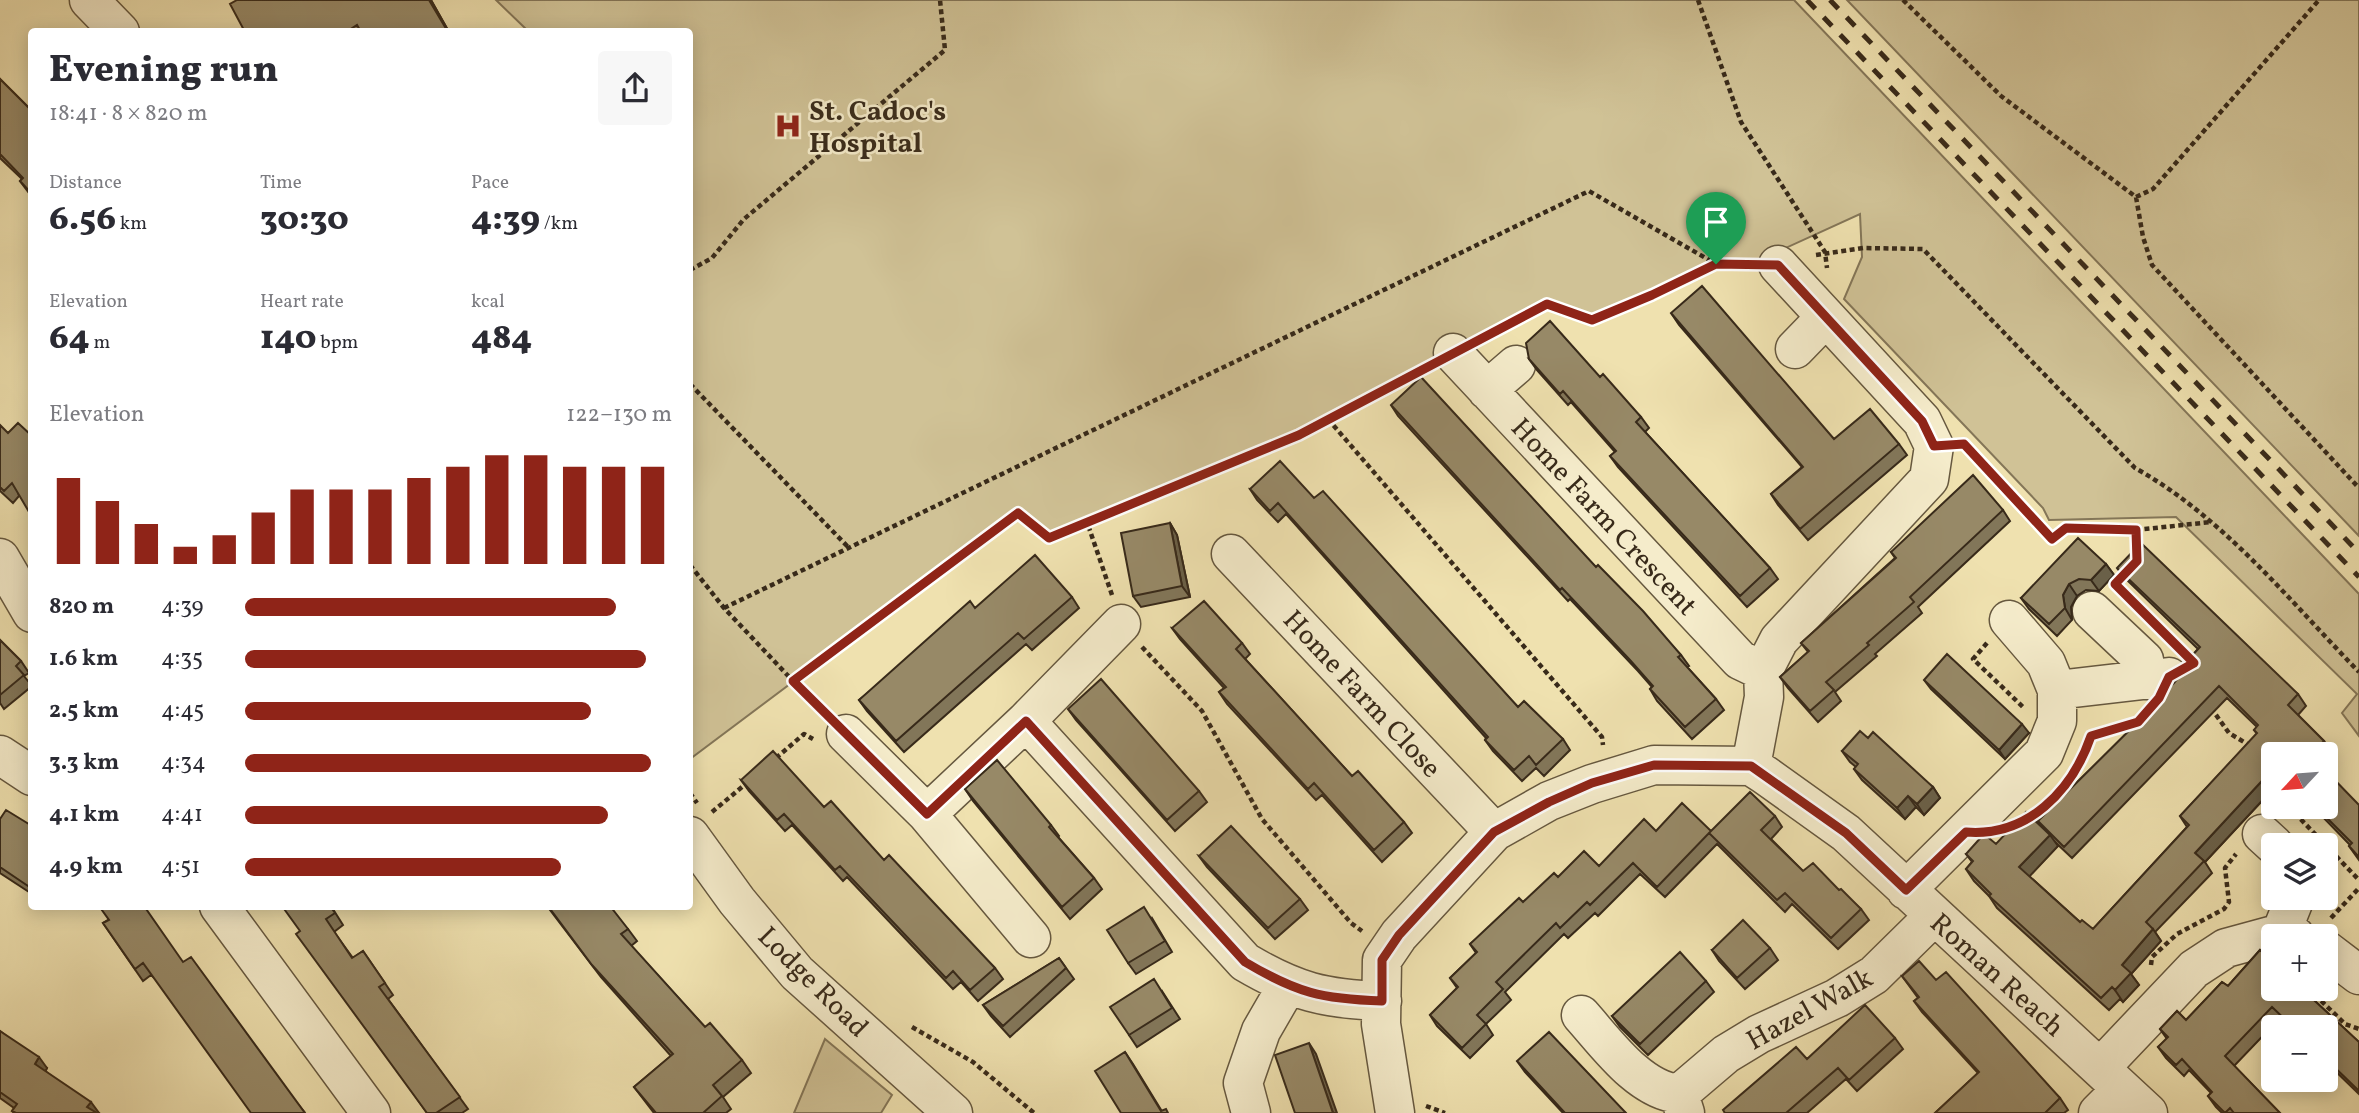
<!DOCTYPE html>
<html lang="en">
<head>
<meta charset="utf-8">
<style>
  :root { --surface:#fff; --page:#f7f7f7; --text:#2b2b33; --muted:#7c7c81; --accent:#8f2418 }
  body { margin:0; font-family:Vollkorn,serif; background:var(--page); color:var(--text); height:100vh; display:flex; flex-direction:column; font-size:26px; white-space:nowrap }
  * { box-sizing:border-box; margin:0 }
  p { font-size:23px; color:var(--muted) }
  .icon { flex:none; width:38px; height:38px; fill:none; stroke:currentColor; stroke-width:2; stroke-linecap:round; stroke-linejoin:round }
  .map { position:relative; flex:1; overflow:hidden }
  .sheet { position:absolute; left:28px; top:28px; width:665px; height:882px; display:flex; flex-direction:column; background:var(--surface); border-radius:7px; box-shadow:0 4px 18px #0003 }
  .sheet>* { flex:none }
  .needle { width:46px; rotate:244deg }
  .fabs { position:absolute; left:2261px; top:742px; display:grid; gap:14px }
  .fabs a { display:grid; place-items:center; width:77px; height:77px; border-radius:7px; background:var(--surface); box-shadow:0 4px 18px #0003; font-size:35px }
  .pin { position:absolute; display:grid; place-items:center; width:60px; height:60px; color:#fff; margin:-72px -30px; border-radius:50% 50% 50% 0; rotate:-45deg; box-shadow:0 0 7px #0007 }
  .pin .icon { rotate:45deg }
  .round { display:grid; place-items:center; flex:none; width:74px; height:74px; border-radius:7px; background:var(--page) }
  .summary { display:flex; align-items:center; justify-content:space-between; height:119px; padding:0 21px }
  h1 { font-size:38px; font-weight:800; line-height:52px }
  .figures { display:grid; grid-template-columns:repeat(3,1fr); gap:10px; height:119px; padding:7px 21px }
  .figures div { display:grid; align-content:center }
  .figures b { font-size:35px; font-weight:800 }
  .figures small { font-size:19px; font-weight:400 }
  .figures p { font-size:19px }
  .chart { height:196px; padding:14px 21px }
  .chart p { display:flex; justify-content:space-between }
  .chart svg { width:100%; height:126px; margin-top:7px; stroke:var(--accent); stroke-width:6 }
  ul { padding:0 21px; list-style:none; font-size:23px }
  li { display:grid; grid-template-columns:112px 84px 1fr; align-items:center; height:52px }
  li i { height:18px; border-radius:9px; background:var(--accent) }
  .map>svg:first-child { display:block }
  .green { fill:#d0c296; stroke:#847658; stroke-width:2 }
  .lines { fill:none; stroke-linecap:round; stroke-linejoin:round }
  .minor-casing { stroke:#66583f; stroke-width:41 }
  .path { stroke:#382a1a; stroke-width:4.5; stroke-dasharray:5 3.5; stroke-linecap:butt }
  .minor { stroke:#f5eccb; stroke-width:38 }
  .rail { stroke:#382a1a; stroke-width:5; stroke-dasharray:12 12; stroke-linecap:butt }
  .wall { fill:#827659; stroke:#382a1a; stroke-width:2; fill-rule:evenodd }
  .shaded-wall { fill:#6a6048; stroke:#382a1a; stroke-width:2 }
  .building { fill:#978967; stroke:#382a1a; stroke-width:2 }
  .route-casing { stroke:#fff; stroke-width:14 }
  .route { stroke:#8f2418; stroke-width:9 }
  .labels { text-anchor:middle; stroke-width:5; stroke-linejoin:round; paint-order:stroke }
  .poi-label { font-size:28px; font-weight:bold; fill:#382a1a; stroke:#f5eccb; text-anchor:start }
  .street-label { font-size:28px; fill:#382a1a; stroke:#f5eccb }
</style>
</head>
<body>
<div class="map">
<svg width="2359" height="1113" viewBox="0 0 2359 1113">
  <rect width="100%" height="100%" fill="#efe1af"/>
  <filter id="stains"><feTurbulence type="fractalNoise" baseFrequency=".00286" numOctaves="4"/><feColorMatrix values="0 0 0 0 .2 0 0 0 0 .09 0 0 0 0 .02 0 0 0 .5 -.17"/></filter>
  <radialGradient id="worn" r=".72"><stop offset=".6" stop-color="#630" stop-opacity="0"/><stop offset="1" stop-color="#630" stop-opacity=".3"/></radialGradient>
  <path class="green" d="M496 0H1794L2359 594V736L2342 713 2357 694 2176 517 2049 520 2043 508 1844 299 1862 257 1860 214 1755 262 1716 264 1652 295 1592 320 1547 304 1299 435 1049 538 1018 513 690 759V32L528 31Z
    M1847 0H2359V536Z
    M825 1039 892 1095 881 1113H794Z"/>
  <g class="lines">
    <defs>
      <path id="minor" d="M89 0 120 32
        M1795 349 1826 317
        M1453 353 1740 660 1763 671
        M1487 390 1516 365
        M1231 554 1494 832
        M0 558 32 613
        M2092 611 2144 660 2147 680
        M1121 624 1026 721 1245 962C1296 992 1324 999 1382 1001
        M2057 690 2169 677
        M1026 721 927 814 1031 938
        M846 734 927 814
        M0 755 32 776
        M1751 766 1764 697 1763 671 1779 640 1929 479 1934 446 1922 421 1778 265
        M2262 834 2274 845
        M690 836 737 901 797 973 953 1113
        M1906 890 2044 753 2057 721V690L2046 663 2009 620
        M219 906 371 1113
        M2281 933 2295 898
        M2326 950 2359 975
        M1581 1015C1607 1044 1639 1090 1679 1094L1685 1113
        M2101 1067 2194 969 2226 948 2281 933 2295 936
        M1679 1094 1726 1054 1759 1034 1837 998 1874 975 1934 916
        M1251 1113 1243 1083 1261 1031 1287 986
        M1395 1113 1381 1024 1382 960 1399 935 1494 832 1549 801 1592 784 1654 765 1751 766 1765 775 1846 833 2148 1113
        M2098 1113 2122 1089"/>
    </defs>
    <use href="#minor" class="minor-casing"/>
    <path class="path" d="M1698 0 1741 122 1825 252 1827 268
      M1903 0 2001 96 2136 197 2143 237 2152 265 2359 488
      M2136 197 2153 189 2319 0
      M1816 255 1863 248 1923 249 2135 468C2223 517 2289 600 2359 672
      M690 270 712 258 744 219 945 50 940 0
      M1483 337 1547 304 1592 320 1652 295 1716 264 1745 265
      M690 384 849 548
      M1328 419 1602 737 1603 745
      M1968 449 2052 539 2066 528 2136 530 2137 552
      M2136 530 2211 522
      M690 565 724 608 793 681
      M2112 587 2125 573
      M1112 595 1087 522 1299 435 1426 368
      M724 608 1589 191 1716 264
      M1987 643 1973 659 2024 708
      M1142 647 1202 711 1262 819 1351 923 1362 931
      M2211 708 2229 733 2249 745
      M824 712 793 681 1018 513 1049 538 1087 522
      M776 758 804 734 813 739
      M690 793 697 803
      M2289 807 2359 880
      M712 812 748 782
      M2028 821 2074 775 2091 736 2128 726 2142 718
      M2331 918 2359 888
      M2151 965 2152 957 2177 934 2224 909 2229 902 2225 868 2236 854
      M2309 989 2345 1024 2359 1029
      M912 1027 973 1062 1034 1113
      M1426 1106 1445 1113"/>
    <use href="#minor" class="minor"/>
    <path class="rail" d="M1807 0 2359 577
      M1830 0 2359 553"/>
  </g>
  <path class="wall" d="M237 0H431L449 32H245Z
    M0 79 32 111V197L20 181 22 179 0 158Z
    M1671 313 1834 439 1899 444 1907 455 1808 540 1778 505 1771 494 1802 467 1679 325Z
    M1529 359 1600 377 1641 417 1649 428 1645 432 1770 568 1778 579 1747 607 1618 467 1610 456 1615 452 1571 402 1568 405 1537 370Z
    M1391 405 1596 567 1681 655 1689 666 1687 667 1716 699 1724 710 1692 739 1657 701 1650 689 1652 687 1638 671 1570 599 1568 601 1398 416Z
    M0 425 19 496 13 503 0 491Z
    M1250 489 1314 498 1518 707 1563 739 1570 750 1544 776 1536 768 1522 781 1493 751 1485 740 1486 738 1286 514 1278 522 1257 500Z
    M2003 510 2010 521 1918 607 1922 613 1875 654 1877 656 1835 692 1841 701 1818 722 1788 688 1780 677 1808 652 1801 643 1895 558 1891 552Z
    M1170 523 1177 535 1190 597 1141 607 1133 596Z
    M2106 564 2114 575 2099 591 2086 590 2077 596 2071 607 2072 620 2057 636 2029 609 2021 598Z
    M2117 568 2298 694 2306 706 2298 715 2324 741 2332 752 2326 759V754H2273V789L2205 862 2212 873 2155 932 2161 941 2131 974 2139 985 2123 1002 2120 999 2109 1010 1997 908 1989 896 1974 881 1966 869 1972 862 1966 854 1996 844 2042 827 2038 821 2153 707 2151 704 2174 683 2190 663 2188 660 2198 649 2126 579ZM2227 698 2257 727 2254 730 2257 734 2180 816 2187 827 2093 929 2080 922 2029 876 2058 846 2054 841 2072 858Z
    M1072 597 1079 608 1032 650 1026 644 904 752 867 711 859 700 975 608Z
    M1172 628 1242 643 1250 654 1245 659 1352 776 1404 822 1412 833 1382 862 1322 795 1316 800 1227 704 1219 692 1224 688 1180 639Z
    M0 640 21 661 29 673 24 676 32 686 4 709 0 703Z
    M1924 680 2029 733 2005 759 1931 689Z
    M1068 709 1199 791 1207 802 1175 831 1076 720Z
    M1868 738 1933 787 1940 798 1924 815 1916 807 1905 819 1862 780 1854 769 1856 767 1850 762 1842 751Z
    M741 780 824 807 884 860 995 968 1003 979 978 1001 961 982 953 989 847 877 843 881 792 825 785 831 749 791Z
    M965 789 1051 825 1059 836 1058 837 1094 878 1102 889 1070 919 973 801Z
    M2359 805V860L2349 846 2350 845 2318 812 2314 815 2305 807Z
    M1775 816 1782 827 1771 839 1803 871 1839 890 1861 909 1869 920 1838 949 1792 904 1785 912 1717 844 1665 897 1640 874 1598 916 1595 913 1568 938 1564 934 1505 992 1511 1000 1486 1024 1493 1035 1470 1058 1437 1026 1430 1015 1457 988 1450 978 1476 953 1470 944 1523 902 1558 877 1599 866 1656 831H1712Z
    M0 819 32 826V894L0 873Z
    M1199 856 1300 899 1308 910 1275 939 1207 867Z
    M331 906 343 925 334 932 353 958 363 951 393 995 388 999 468 1109 462 1113H427L300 931Z
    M547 906H590L628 929 637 941 631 946 705 1027 742 1060 751 1073 723 1097 731 1109 726 1113H654L634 1087 671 1056 601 977Z
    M1152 918 1172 952 1136 974 1128 963Z
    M108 920 183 962 305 1113 151 975 143 981 103 923Z
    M1770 948 1778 960 1745 989 1719 961 1712 950Z
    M2260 950 2273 962V989H2302L2359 1042V1094L2326 1062V1027H2289L2280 1018 2234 1066 2280 1113H2222L2216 1107 2208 1096 2211 1093 2189 1070 2184 1076 2166 1058 2158 1047 2167 1039 2160 1029 2177 1011 2186 1020 2222 982 2228 986Z
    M1059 958 1074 979 1010 1037 991 1016 983 1005Z
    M1902 976 1936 980 2060 1098 2068 1110 2064 1113H1935L1978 1073 1922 1012 1914 1001 1918 998Z
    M1706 981 1714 992 1648 1055 1620 1027 1612 1016Z
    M1162 991 1180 1019 1137 1047 1129 1035Z
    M0 1031 47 1068 45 1071 99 1113H14L12 1111 14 1108 0 1098Z
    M1895 1038 1903 1049 1857 1091 1846 1079 1807 1113H1725L1807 1059Z
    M1517 1061 1626 1113H1563L1525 1072Z"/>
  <path class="shaded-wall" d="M429 0H431L449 32H448Z
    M1170 523 1177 535 1190 597 1182 586Z
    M2106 564 2114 575 2099 591 2091 580Z
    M2069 584 2077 596 2071 607 2072 620 2065 608 2063 595Z
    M2022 724 2029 733 2005 759 1999 750Z
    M2272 770 2273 772V789L2205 862 2195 853Z
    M1933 787 1940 798 1924 815 1917 804Z
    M1908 796 1916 807 1905 819 1897 808Z
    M2308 807H2314L2318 812 2314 815Z
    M2050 835 2058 846 2027 879 2019 867Z
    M2153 929 2161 941 2131 974 2139 985 2123 1002 2115 990 2122 965Z
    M1309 1043 1316 1054 1337 1113H1333Z
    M1125 1052 1133 1064 1163 1113H1162Z
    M39 1057 47 1068 43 1076 35 1064Z
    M91 1102 99 1113H92L87 1107Z"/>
  <path class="building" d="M237 0H429L448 32H361L357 25 346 32H245L230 4Z
    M0 79 32 111V194L20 181 23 178 0 154Z
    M1702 286 1834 439 1870 409 1899 444 1800 529 1771 494 1803 467 1671 313Z
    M1550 321 1600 377 1603 374 1641 417 1636 422 1770 568 1740 596 1610 456 1616 451 1563 391 1560 394 1529 359 1526 343Z
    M1421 377 1596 567 1598 565 1643 611 1681 655 1678 657 1716 699 1685 727 1650 689 1653 686 1630 660 1562 588 1560 590 1391 405Z
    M18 423 32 436V517L12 483 4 491 0 487V425L8 433Z
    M1280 461 1314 498 1323 491 1518 707 1524 701 1563 739 1536 765 1529 756 1514 770 1485 740 1488 737 1278 503 1270 511 1250 489Z
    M1973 475 2003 510 1910 597 1914 602 1867 643 1869 645 1826 682 1834 690 1810 711 1780 677 1809 651 1801 643 1896 558 1891 552Z
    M1170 523 1182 586 1133 596 1121 533Z
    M2078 538 2106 564 2091 580 2079 579 2069 584 2063 595 2065 608 2049 624 2021 598Z
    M2141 543 2298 694 2288 705 2324 741 2311 754H2273V771L2272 770 2195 853 2204 861 2146 922 2153 929 2122 965 2131 973 2115 990 2112 987 2101 998 1989 896 1991 894 1966 869 1973 861 1966 854 1984 834 1996 844 2026 812 2050 835 2019 867 2080 922 2082 920 2093 929 2189 825 2180 816 2257 733 2254 730 2258 725 2219 686 2064 847 2038 821 2154 706 2151 704 2174 683 2190 663 2188 660 2200 647 2117 568Z
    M1035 555 1072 597 1024 639 1018 633 896 741 859 700 970 601 975 608Z
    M1204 601 1242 643 1236 649 1269 685 1352 776 1358 771 1404 822 1374 850 1314 783 1308 789 1219 692 1226 687 1172 628Z
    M0 640 21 661 16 666 24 675 0 695Z
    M1947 654 2022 724 1999 750 1924 680Z
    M1101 679 1199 791 1167 820 1068 709Z
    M1860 731 1868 738 1873 732 1933 787 1917 804 1908 796 1897 808 1854 769 1858 764 1842 751Z
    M773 751 824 807 831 801 884 860 889 855 995 968 970 990 953 971 946 978 840 866 835 870 784 814 777 820 741 780Z
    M997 760 1051 825 1049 827 1094 878 1062 907 965 789Z
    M2326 771 2359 805V857L2349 846 2352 843 2316 807H2326Z
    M1750 792 1775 816 1761 830 1803 871 1813 863 1839 890 1841 889 1861 909 1831 938 1785 893 1777 900 1709 833Z
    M1682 803 1711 831 1657 887 1633 863 1590 905 1587 902 1560 928 1556 923 1496 982 1503 989 1477 1015 1486 1024 1462 1048 1430 1015 1458 987 1450 978 1477 952 1470 944 1519 898 1523 902 1554 873 1558 877 1584 851 1599 866 1644 819 1656 831Z
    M6 810 32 826V881L28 886 0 867V819Z
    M1231 826 1300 899 1268 928 1199 856Z
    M99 906H144L183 962 191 957 305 1113H251L143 963 135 969 103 923 109 920Z
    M282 906H330L335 913 326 919 352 958 363 951 385 983 379 987 460 1097 436 1113H427L296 934 300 931Z
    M548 906H590L592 908 594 906H610L628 929 621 934 705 1027 710 1023 742 1060 713 1085 722 1096 703 1113H656L634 1087 673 1054 592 965Z
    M1144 907 1165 941 1128 963 1107 930Z
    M1743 920 1770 948 1737 978 1712 950Z
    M2260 950 2273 962V989H2302L2359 1042V1091L2326 1059V1027H2293L2272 1007 2225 1056 2280 1113H2234L2230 1108 2225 1113 2208 1096 2212 1092 2182 1059 2176 1065 2158 1047 2168 1037 2160 1029 2177 1011 2186 1020 2222 982 2228 986Z
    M1680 952 1706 981 1640 1044 1612 1016Z
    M1059 958 1066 968 1003 1026 983 1005Z
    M1919 961 1936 980 1946 972 2060 1098 2045 1113H1935L1979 1072 1914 1001 1919 997 1902 976Z
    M1154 979 1172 1008 1129 1035 1110 1007Z
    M1865 1005 1895 1038 1849 1080 1838 1068 1786 1113H1725L1723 1110 1796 1047 1807 1059Z
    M0 1031 39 1057 35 1064 91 1102 87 1107 97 1113H16L12 1111 17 1104 0 1092Z
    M1549 1032 1626 1113H1565L1517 1061Z
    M1309 1043 1333 1113H1295L1275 1055Z
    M1125 1052 1161 1111 1166 1109 1168 1113H1121L1095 1071Z"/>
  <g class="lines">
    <defs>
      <path id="route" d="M1716 264 1778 265 1922 421 1934 446 1964 444 2052 539 2066 528 2136 530 2137 561 2115 584 2194 663 2169 677 2159 698 2138 722 2091 736C2072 791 2028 837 1966 832L1906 890 1846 833 1751 766 1654 765 1592 783 1549 802 1494 832 1399 935 1382 960V1001C1322 999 1297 993 1245 962L1026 721 927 814 793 681 1018 513 1049 538 1299 435 1547 304 1592 320 1652 295Z"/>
    </defs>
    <use href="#route" class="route-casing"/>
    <use href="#route" class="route"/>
  </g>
  <defs>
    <symbol id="hospital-bare" viewBox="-9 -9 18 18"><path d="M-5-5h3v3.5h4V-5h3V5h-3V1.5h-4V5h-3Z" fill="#8f2418" stroke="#f5eccb" stroke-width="2.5" paint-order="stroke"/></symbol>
  </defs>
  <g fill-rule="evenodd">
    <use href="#hospital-bare" x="769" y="107" width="38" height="38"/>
  </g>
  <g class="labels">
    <g class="poi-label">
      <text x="809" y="120">St. Cadoc's<tspan x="809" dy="32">Hospital</tspan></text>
    </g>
    <g class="street-label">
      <text transform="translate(1605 516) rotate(47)" y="10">Home Farm Crescent</text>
      <text transform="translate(1363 693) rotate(47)" y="10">Home Farm Close</text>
      <text transform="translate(1998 974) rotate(42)" y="10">Roman Reach</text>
      <text transform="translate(814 981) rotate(45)" y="10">Lodge Road</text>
      <text transform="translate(1809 1008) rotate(-29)" y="10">Hazel Walk</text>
    </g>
  </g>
  <rect width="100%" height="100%" filter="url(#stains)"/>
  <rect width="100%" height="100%" fill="url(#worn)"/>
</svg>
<div class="fabs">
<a><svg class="needle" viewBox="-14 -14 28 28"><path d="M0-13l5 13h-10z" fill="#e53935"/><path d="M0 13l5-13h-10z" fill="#7c7c81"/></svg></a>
<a><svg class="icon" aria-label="layers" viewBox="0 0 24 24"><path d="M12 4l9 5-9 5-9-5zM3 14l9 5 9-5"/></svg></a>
<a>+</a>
<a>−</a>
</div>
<div class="pin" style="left:1716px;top:264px;background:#1e9e55"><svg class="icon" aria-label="arrive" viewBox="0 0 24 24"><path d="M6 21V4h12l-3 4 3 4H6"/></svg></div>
<section class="sheet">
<div class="summary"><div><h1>Evening run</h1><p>18:41 · 8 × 820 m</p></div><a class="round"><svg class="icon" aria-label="share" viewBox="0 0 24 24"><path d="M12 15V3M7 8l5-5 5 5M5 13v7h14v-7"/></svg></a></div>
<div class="figures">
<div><p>Distance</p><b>6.56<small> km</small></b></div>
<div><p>Time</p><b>30:30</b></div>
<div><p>Pace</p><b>4:39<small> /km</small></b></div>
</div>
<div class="figures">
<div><p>Elevation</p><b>64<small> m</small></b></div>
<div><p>Heart rate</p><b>140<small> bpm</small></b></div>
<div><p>kcal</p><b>484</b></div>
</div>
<div class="chart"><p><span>Elevation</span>122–130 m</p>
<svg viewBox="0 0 160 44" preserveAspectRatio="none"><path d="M5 44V14M15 44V22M25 44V30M35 44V38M45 44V34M55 44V26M65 44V18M75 44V18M85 44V18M95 44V14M105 44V10M115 44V6M125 44V6M135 44V10M145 44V10M155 44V10"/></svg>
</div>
<ul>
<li><b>820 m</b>4:39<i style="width:87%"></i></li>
<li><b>1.6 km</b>4:35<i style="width:94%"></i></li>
<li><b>2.5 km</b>4:45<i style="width:81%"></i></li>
<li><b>3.3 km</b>4:34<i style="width:95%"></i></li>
<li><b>4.1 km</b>4:41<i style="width:85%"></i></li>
<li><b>4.9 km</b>4:51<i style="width:74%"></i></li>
</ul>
</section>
</div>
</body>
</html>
